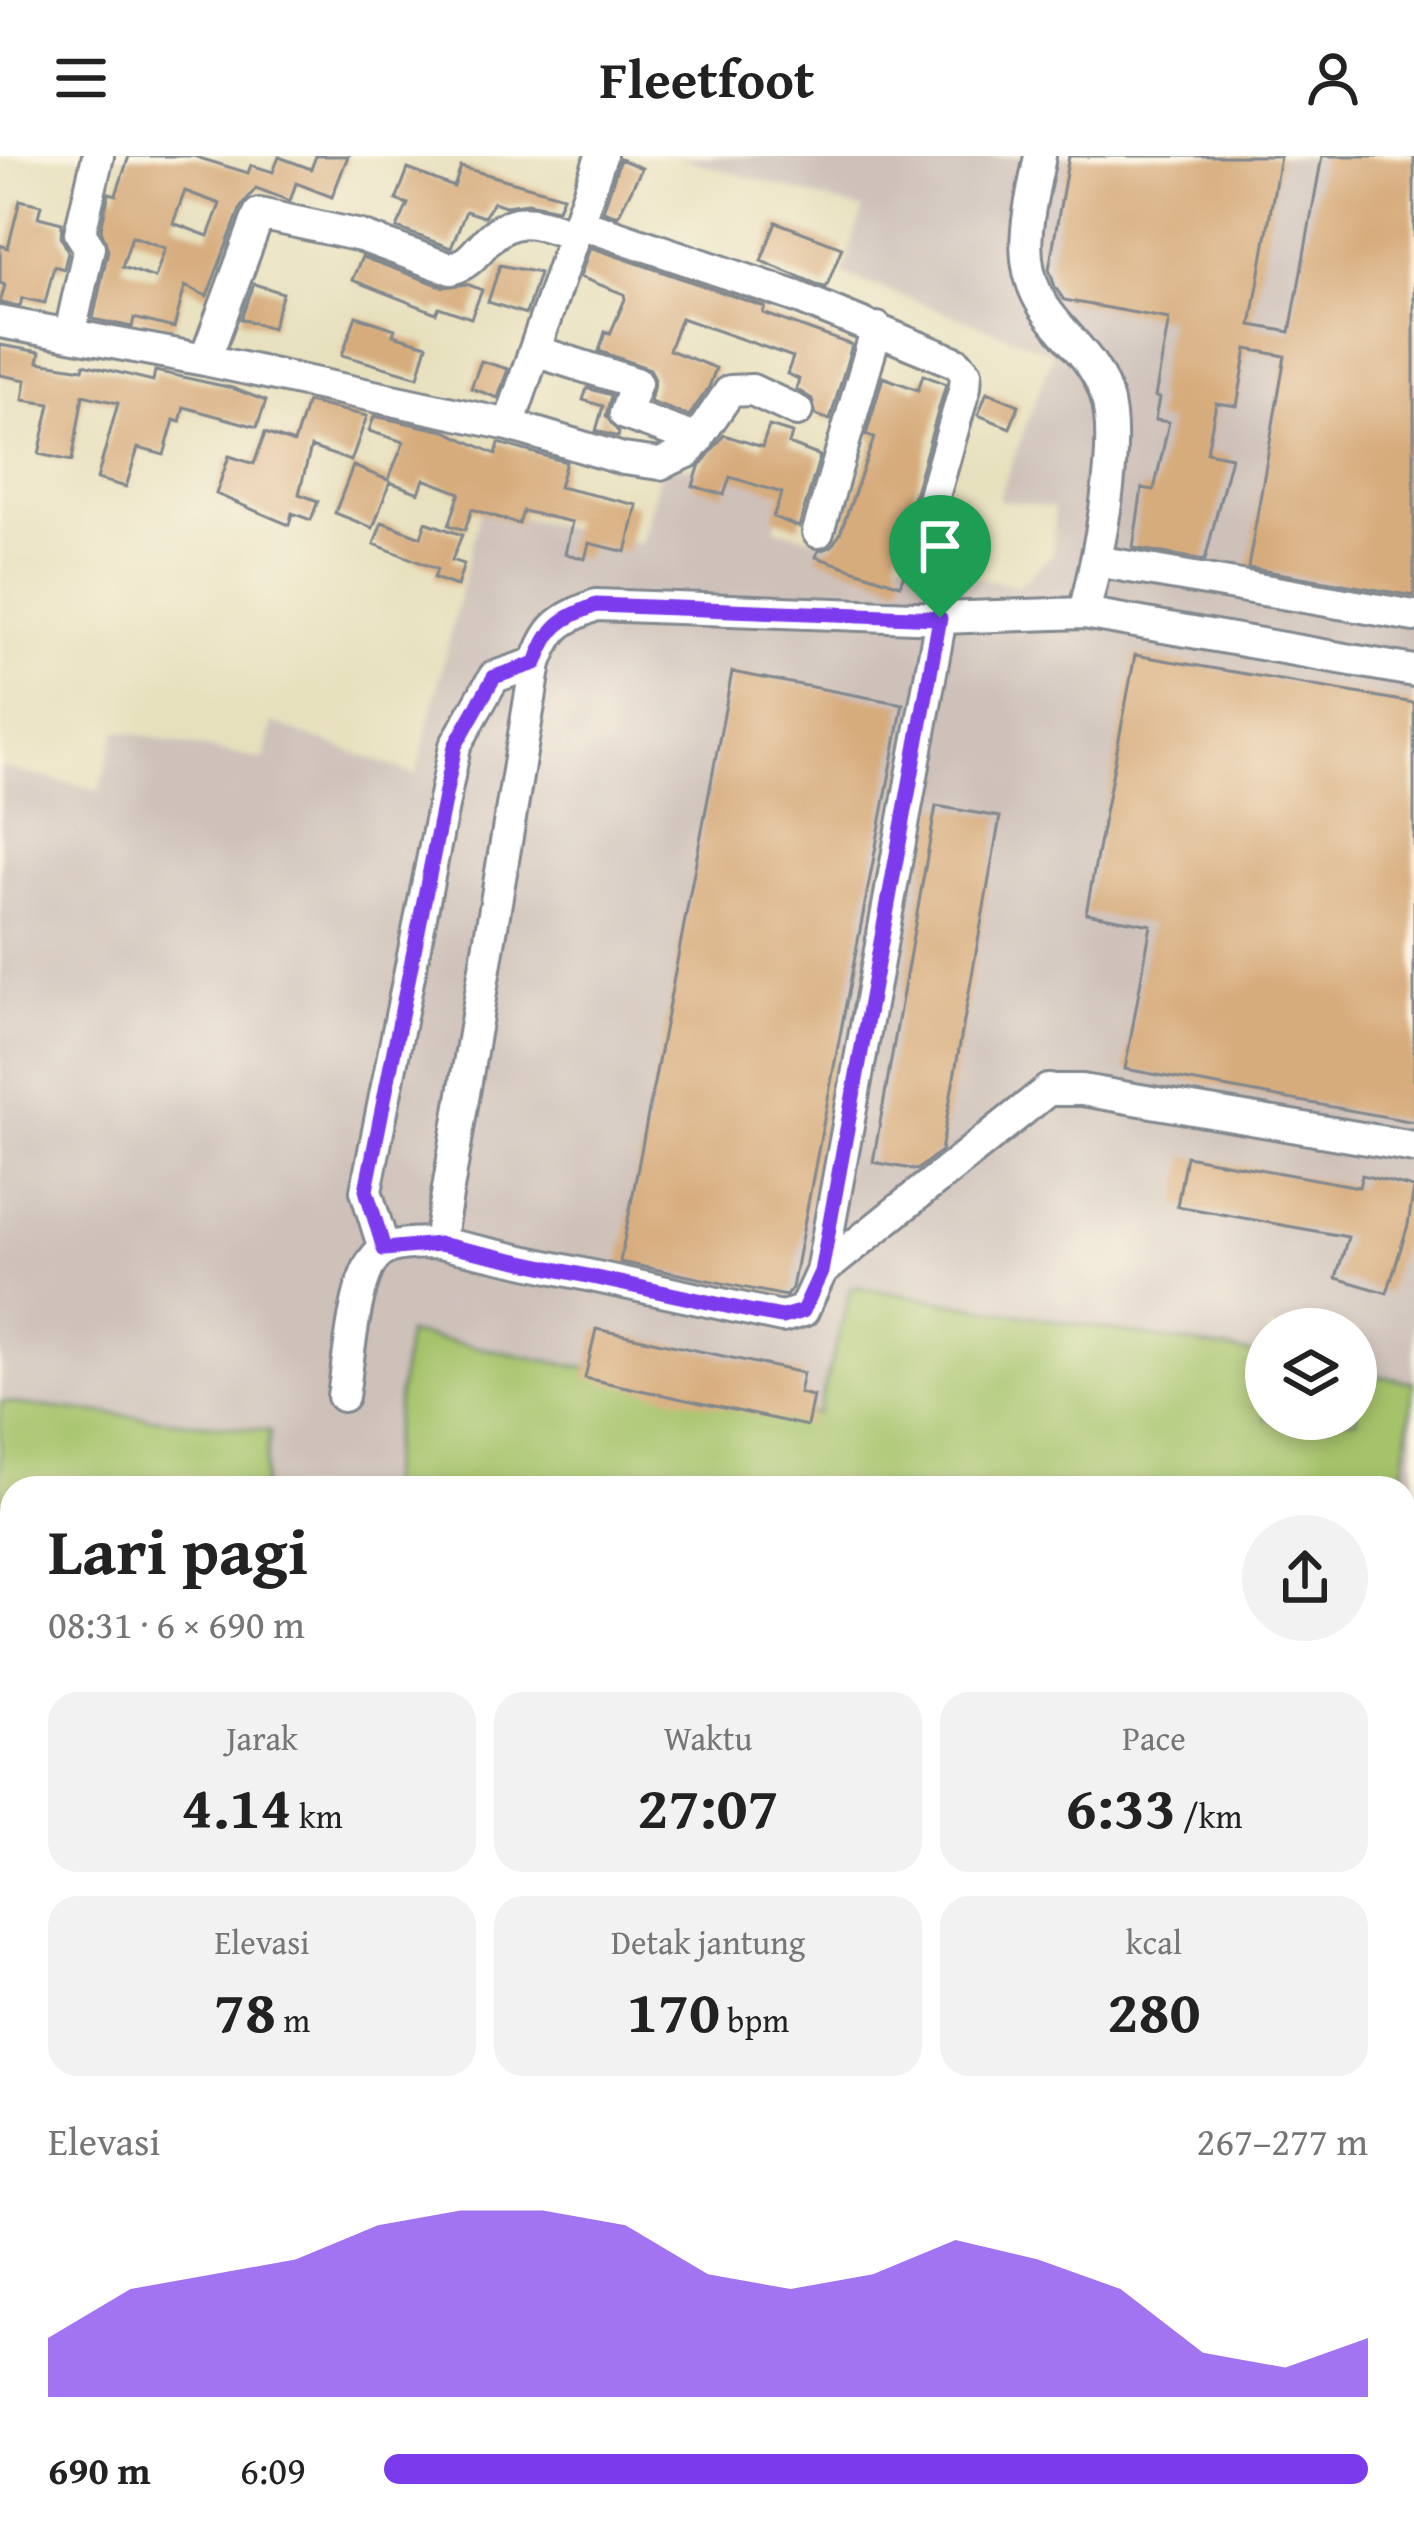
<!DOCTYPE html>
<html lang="id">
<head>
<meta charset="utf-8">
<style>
  :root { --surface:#fff; --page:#f2f2f2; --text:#222; --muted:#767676; --accent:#7c3aed }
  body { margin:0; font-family:"Gentium Book Plus",serif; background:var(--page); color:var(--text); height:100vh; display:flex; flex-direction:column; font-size:45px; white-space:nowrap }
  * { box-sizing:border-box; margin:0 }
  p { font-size:39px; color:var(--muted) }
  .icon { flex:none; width:66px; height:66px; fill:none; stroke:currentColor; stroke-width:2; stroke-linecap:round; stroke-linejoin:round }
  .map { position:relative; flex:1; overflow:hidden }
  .sheet { position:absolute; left:0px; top:1320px; width:1416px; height:1065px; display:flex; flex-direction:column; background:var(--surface); border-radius:36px 36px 0 0; box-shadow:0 6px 18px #0003 }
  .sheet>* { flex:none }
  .fabs { position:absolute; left:1245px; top:1152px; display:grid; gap:24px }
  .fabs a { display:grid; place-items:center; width:132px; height:132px; border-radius:50%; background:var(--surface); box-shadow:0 6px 18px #0003; font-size:60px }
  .pin { position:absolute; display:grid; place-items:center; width:102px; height:102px; color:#fff; margin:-123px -51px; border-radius:50% 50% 50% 0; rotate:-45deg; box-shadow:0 0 12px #0007 }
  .pin .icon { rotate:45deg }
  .round { display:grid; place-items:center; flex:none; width:126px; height:126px; border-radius:63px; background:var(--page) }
  .overview { display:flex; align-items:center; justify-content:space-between; height:204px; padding:0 48px }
  h1 { font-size:66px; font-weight:800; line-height:90px }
  .metrics { display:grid; grid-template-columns:repeat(3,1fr); gap:18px; height:204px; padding:12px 48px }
  .metrics div { display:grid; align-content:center; border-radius:30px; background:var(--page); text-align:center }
  .metrics b { font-size:60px; font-weight:800 }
  .metrics small { font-size:33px; font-weight:400 }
  .metrics p { font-size:33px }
  .chart { height:336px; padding:24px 48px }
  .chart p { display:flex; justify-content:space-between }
  .chart svg { width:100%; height:216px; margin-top:12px; fill:var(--accent); opacity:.7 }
  ul { padding:0 48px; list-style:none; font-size:39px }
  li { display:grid; grid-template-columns:192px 144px 1fr; align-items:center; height:90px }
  li i { height:30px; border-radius:15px; background:var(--accent) }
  header { display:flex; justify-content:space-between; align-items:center; height:156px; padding:0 48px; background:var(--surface); font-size:54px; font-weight:800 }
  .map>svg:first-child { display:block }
  .industrial { fill:#cec1ba }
  .green { fill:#a5c36b; stroke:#607964; stroke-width:3 }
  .building { fill:#d7ac7d; fill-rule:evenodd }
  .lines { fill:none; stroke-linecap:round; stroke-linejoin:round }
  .minor-casing { stroke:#81888e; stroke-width:36 }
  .highway-casing { stroke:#81888e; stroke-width:48 }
  .minor { stroke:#fff; stroke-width:30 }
  .highway { stroke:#fff; stroke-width:42 }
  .rail { stroke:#1b2f5e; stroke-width:6; stroke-dasharray:18 9; stroke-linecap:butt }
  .route-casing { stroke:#fff; stroke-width:24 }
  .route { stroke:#7c3aed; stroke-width:15 }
</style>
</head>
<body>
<header><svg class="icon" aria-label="menu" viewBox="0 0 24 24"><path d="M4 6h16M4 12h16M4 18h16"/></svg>Fleetfoot<svg class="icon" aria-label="person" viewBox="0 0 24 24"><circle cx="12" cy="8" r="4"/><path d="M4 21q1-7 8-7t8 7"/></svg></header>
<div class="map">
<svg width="1414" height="2384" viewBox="0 0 1414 2384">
  <rect width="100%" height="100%" fill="#fcf5e5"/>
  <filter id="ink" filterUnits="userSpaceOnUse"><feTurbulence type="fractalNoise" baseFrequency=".00833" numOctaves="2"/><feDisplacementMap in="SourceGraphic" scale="24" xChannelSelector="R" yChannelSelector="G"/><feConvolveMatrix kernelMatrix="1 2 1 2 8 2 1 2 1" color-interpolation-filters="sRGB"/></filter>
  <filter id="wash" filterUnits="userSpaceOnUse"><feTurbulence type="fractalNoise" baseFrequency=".004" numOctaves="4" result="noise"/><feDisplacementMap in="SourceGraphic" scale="48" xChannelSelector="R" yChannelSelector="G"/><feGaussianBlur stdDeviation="2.7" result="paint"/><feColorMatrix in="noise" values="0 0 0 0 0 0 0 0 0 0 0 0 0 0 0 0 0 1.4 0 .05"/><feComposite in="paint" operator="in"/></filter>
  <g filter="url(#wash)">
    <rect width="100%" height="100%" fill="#e7e0bd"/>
    <path class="industrial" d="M674 0H1414V1226L1356 1216V1173H1266V1200L853 1130 818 1258 407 1177 386 1332 262 1331 269 1275 0 1246V611L99 634 117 574 264 604 272 567 416 619 481 352 641 388 662 308 782 326 775 373 970 420 1019 429 1053 397 1054 352 998 344 1053 197 843 118 863 54Z
      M1414 1235V1570L1404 1569 1401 1332Z
      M0 2172 12 2179V2373H347L366 2384H0Z"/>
    <path class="green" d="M852 1130 1266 1200V1263H1356V1216L1414 1226 1401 1332H386L407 1177 817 1258Z
      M0 1246 270 1275 263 1330 268 1332H12V1960L0 1953Z
      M733 2373H1156L1153 2384H752Z"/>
    <g id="blocks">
      <path class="building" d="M129 0H193L248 17 251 9 273 16 279 1 311 13 316 0H348L332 41 296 27 290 45 256 32 241 51 207 140 185 130 174 172 134 162 132 171 93 163 108 94 101 73 109 37 116 39ZM185 35 220 48 208 80 173 67ZM132 80 165 92 155 122 122 111Z
        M1069 0H1280L1251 169 1290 176 1322 0H1414V440L1248 412 1285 200 1247 193 1237 250 1216 247 1207 296 1231 301 1205 404 1133 392 1142 332 1154 334 1169 266 1155 264 1159 242 1155 241 1169 163 1064 144 1055 131 1049 113Z
        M620 3 642 12 618 60 603 55Z
        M461 11 563 40 558 53 528 47 505 50 494 46 484 61 466 55 451 92 397 72 408 48 396 44 408 13 454 31Z
        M20 44 41 49 38 61 62 67 61 81 68 95 64 113 54 110 45 147 22 142 20 150 0 147 5 129 0 127V89L8 92Z
        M776 66 842 91 826 132 761 105Z
        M590 91 765 151 763 157 852 189 830 264 816 259 812 243 796 233 799 223 787 218 793 201 681 162 669 194 716 212 709 231 689 260 650 246 655 224 650 213 599 195 605 176 610 178 625 143 624 138 580 121Z
        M362 101 444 131 467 128 482 134 471 162 439 151 436 157 352 124Z
        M500 109 539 117 526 158 488 146Z
        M254 128 283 137 272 172 241 163Z
        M356 160 395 173 393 179 427 189 418 221 342 199Z
        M0 189 40 196 38 206 83 213 84 208 153 225 155 215 232 232 266 245 257 271 184 251 180 266 174 264 164 299 138 292 126 331 97 323 118 247 83 239 72 305 39 298 50 248 23 244 26 224 0 219Z
        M481 205 508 213 498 242 471 232Z
        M923 219 946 228 897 398 898 409 904 418 900 429 816 401 818 395 831 391 840 378 874 282 866 279 883 221 918 234Z
        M587 232 611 239 606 260 619 277 618 281 596 275 603 250 583 244Z
        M987 236 1019 249 1010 272 978 259Z
        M307 246 367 260 351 305 311 291 299 338 318 345 311 364 292 357 289 369 216 338 229 300 254 308 265 277 294 287Z
        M374 260 445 275 496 298 499 287 566 306 559 331 637 349 626 396 589 387 585 403 565 398 572 366 523 355 519 368 472 353 465 374 449 369 460 337 424 323 419 337 390 326 373 372 335 357 353 310 388 324 404 286 369 275Z
        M769 270 792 277 789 288 820 300 799 371 773 361 782 337 730 321 724 339 693 330 699 311 724 279 762 291Z
        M382 366 421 381 426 366 462 379 452 404 464 408 457 430 434 422 437 413 374 388Z
        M1135 499 1414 547V966L1125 913 1151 769 1086 757Z
        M732 516 903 548 792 1132 786 1140 620 1106Z
        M936 650 1000 661 941 995 917 1014 873 1006Z
        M1186 1000 1359 1031 1362 1019 1414 1032 1408 1069 1387 1137 1336 1122 1348 1081 1177 1050Z
        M596 1173 803 1217 799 1237 813 1240 807 1270 585 1222Z"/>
    </g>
  </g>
  <g filter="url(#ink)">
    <use href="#blocks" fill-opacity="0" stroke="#81888e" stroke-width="3"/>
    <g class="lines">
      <defs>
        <path id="minor" d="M1040 0C1030 55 1011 109 1049 158 1070 186 1095 204 1106 239 1122 290 1097 405 1084 457
          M579 67 797 141 957 207 966 217 965 231 916 403
          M0 166 205 204 509 269 623 303 660 308 688 296 730 235 752 234 797 255
          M70 177 89 91 80 77 98 0
          M535 195 636 227 625 258 698 284
          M205 204 259 58 361 80 451 113C466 109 473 100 483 89 514 54 536 67 575 79
          M509 269 601 0
          M818 376 877 172
          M1096 405 1414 460
          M439 1087 536 507C550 469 559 464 596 449L941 462 1084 457 1414 515
          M384 1093 366 1035 455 590 494 521 536 507
          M821 1116 1048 934H1082L1414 991
          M343 1240C349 1206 354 1112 382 1095 397 1086 421 1088 439 1087L782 1161 803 1155 821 1116 941 462
          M1404 1912 1414 1919
          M1404 2259 1414 2240
          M1329 2384 1331 2373"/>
        <path id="highway" d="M0 2008 12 2015
          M0 2042 12 2048
          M0 2110 12 2116
          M459 2373 479 2384
          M532 2373 551 2384
          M576 2373 595 2384
          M635 2373 654 2384"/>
      </defs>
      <use href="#minor" class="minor-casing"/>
      <use href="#highway" class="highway-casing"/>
      <use href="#minor" class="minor"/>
      <use href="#highway" class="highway"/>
      <path class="rail" d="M0 2246 12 2253
        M216 2373 235 2384
        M248 2373 266 2384"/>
    </g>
  </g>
  <g class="lines" filter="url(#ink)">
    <defs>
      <path id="route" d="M596 449 940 462 821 1116 803 1155 782 1161 754 1156 439 1088 384 1093 366 1034 455 590 494 521 536 507C550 469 559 464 596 449Z"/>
    </defs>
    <use href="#route" class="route-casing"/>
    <use href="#route" class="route"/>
  </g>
</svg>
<div class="fabs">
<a><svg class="icon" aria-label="layers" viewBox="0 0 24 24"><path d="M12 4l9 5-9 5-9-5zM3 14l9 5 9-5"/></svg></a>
</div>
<div class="pin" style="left:940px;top:462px;background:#1e9e55"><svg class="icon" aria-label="arrive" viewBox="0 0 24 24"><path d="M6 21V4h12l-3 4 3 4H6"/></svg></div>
<section class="sheet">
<div class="overview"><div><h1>Lari pagi</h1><p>08:31 · 6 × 690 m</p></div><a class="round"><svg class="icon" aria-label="share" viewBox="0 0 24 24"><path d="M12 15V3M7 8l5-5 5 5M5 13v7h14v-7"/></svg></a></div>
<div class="metrics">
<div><p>Jarak</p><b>4.14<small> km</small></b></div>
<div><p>Waktu</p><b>27:07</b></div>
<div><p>Pace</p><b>6:33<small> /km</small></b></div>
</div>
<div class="metrics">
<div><p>Elevasi</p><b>78<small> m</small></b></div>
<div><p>Detak jantung</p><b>170<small> bpm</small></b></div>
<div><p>kcal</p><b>280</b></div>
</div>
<div class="chart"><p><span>Elevasi</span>267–277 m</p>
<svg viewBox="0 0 160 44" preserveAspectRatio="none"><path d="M0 44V32L10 22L20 19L30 16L40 9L50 6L60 6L70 9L80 19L90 22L100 19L110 12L120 16L130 22L140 35L150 38L160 32V44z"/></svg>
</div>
<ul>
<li><b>690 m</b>6:09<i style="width:100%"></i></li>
</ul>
</section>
</div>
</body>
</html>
